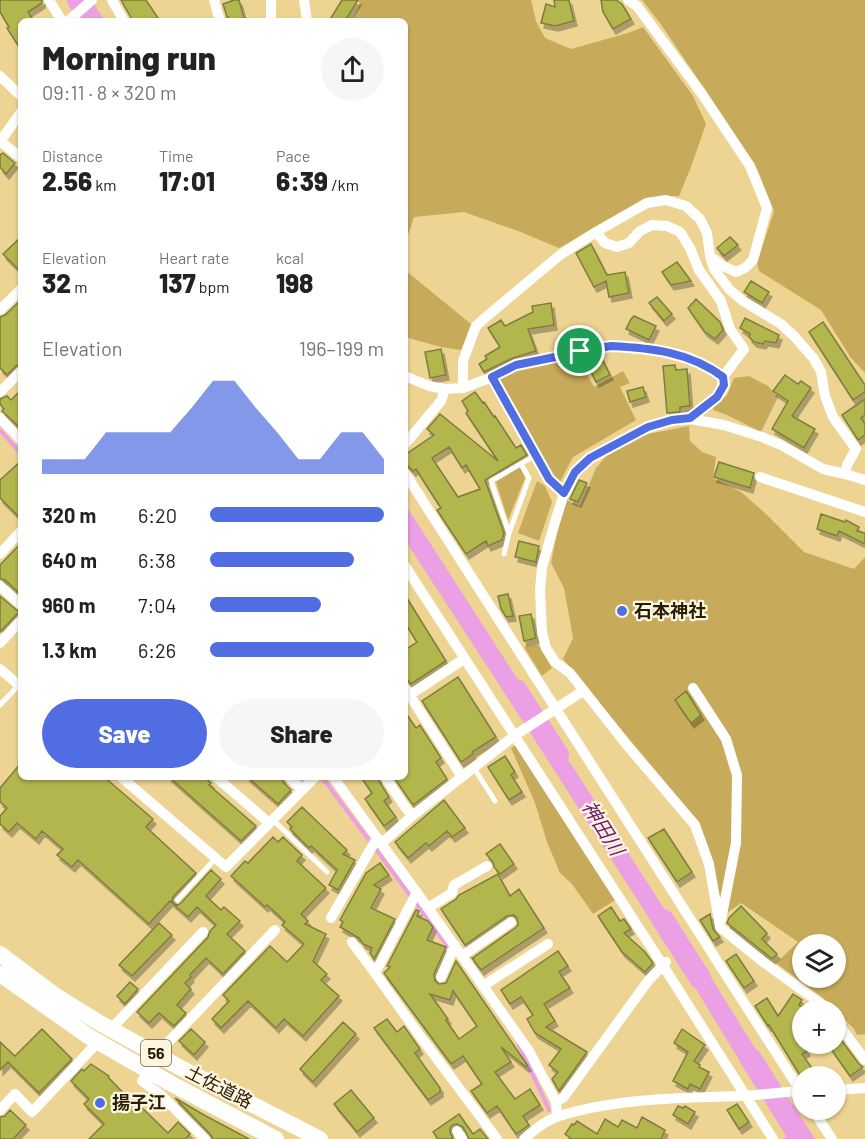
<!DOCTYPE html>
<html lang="en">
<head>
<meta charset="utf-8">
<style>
  :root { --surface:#fff; --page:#f6f6f6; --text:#222; --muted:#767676; --accent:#516de2 }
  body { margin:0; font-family:Barlow,"Noto Sans JP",sans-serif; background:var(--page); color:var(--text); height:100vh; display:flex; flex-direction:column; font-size:22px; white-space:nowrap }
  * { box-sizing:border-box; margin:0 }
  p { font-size:20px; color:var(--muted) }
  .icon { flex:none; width:33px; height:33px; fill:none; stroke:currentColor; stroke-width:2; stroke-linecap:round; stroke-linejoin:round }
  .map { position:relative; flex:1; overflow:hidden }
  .details { position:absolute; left:18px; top:18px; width:390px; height:762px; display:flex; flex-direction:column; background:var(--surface); border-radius:9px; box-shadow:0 2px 4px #0004 }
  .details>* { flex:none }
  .fabs { position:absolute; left:792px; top:934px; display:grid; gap:12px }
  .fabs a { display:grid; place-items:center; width:54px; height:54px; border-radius:50%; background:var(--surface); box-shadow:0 2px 4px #0004; font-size:30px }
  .pin { position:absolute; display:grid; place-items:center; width:51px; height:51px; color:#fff; margin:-26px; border:3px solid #fff; border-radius:50%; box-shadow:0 2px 6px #0007 }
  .round { display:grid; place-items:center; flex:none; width:63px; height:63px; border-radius:32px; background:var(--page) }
  .summary { display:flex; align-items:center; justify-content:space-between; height:102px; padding:0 24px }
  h1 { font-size:33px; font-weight:800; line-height:45px }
  .figures { display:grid; grid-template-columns:repeat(3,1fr); gap:9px; height:102px; padding:6px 24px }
  .figures div { display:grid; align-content:center }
  .figures b { font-size:26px; font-weight:800 }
  .figures small { font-size:16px; font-weight:400 }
  .figures p { font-size:16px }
  .chart { height:168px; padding:12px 24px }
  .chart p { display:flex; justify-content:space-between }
  .chart svg { width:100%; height:108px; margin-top:6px; fill:var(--accent); opacity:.7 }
  .primary-button { display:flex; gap:12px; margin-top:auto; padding:12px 24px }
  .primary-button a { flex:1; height:69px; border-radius:36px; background:var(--accent); color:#fff; font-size:24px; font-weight:800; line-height:69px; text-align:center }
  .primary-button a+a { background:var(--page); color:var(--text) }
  ul { padding:0 24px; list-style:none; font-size:20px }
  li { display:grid; grid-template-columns:96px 72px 1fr; align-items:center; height:45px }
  li i { height:15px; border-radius:8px; background:var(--accent) }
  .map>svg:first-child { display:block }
  .green { fill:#c8ab5a; fill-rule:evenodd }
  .water { fill:#eb9fe4 }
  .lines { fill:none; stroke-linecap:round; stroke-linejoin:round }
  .stream { stroke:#eb9fe4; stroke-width:4 }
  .river { stroke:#eb9fe4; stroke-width:22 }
  .building { fill:#b3b54e; stroke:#7d7e3c; stroke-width:1.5; fill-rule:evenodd; filter:url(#shadow) }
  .service { stroke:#fff; stroke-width:5 }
  .minor { stroke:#fff; stroke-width:10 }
  .trunk { stroke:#fff; stroke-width:16 }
  .route-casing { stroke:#fff; stroke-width:12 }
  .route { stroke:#516de2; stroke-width:8 }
  .poi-dot { fill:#516de2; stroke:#fef6e3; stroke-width:2 }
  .labels { text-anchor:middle; stroke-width:4.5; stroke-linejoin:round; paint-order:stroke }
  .shield { fill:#fef6e3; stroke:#686047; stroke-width:1.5 }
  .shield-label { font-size:16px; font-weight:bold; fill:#281f04 }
  .poi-label { font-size:18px; font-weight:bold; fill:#281f04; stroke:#fef6e3; text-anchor:start }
  .street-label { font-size:18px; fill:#281f04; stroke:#fef6e3 }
  .water-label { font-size:20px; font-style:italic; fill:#721a6e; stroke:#fef6e3 }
</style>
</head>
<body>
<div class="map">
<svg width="865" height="1139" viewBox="0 0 865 1139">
  <defs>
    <filter id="shadow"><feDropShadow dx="3" dy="5" stdDeviation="0" flood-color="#0004"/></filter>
  </defs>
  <rect width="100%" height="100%" fill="#edd492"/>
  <path class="green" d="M358 0H531L536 21 545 38 571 49 628 33 643 27 693 96 706 124 691 167 679 196H666L645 198 559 248 518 231 464 212 414 217 405 244V21H352L360 4Z
    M642 0H865V373L851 358 821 310 759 271 757 263 774 211 758 171 706 91 660 23Z
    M405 270 471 324 461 350 441 347 405 337Z
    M578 358 594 387 623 371 630 383 620 387 636 420 573 457 560 482 552 477 497 378 526 366Z
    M749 376 768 386 778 397 761 432 727 415 713 410V408L727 395 734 378Z
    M689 426 690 441 702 452 716 457 713 478 741 492 765 513 804 552 854 569 865 557V1034L857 1035 854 1029 827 1001 776 963 798 942 741 903 727 913 720 908 698 822 563 659 573 638 564 588 551 563 557 533 567 500 580 506 596 468 608 454 643 435ZM802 945H836V978H802Z
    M520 467 525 478 508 520 496 482Z
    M537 481 545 486 552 502 539 541 518 533Z
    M538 644 552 668 542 676 524 647Z
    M516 745 617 899 593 914 572 884 560 873 547 842 535 803 511 748Z"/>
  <path class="water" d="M405 504 538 711 522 720 405 540Z
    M547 727 685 941 670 951 533 737Z
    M693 948 777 1084 763 1086 741 1063 677 958Z
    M792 1103 815 1139H783L786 1136 773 1105Z"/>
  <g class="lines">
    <path class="stream" d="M0 430 21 454
      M322 777 450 949
      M519 1045 549 1110"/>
    <path class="river" d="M78 0 92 21
      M516 690 558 755
      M663 920 700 978
      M751 1059 801 1139"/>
  </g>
  <path class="building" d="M0 0H42V3L28 12 34 21H21V50L7 28 9 27 0 12Z
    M121 0H146L160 21H133Z
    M234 0H239L245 21H229L228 17H227L223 4Z
    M342 0H358L345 21H329Z
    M554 0H569L574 21 555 26 541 23 546 4 555 7Z
    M601 0H616L622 4 631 19 613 29 603 12Z
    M3 153 15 163 6 174 0 167V155Z
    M21 237V272L3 254Z
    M730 237 738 245 724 256 717 248Z
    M591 244 607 275 625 272 629 293 609 297 606 281 594 287 576 253Z
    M677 262 691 281 671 285 662 272Z
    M751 281 769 292 762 303 744 292Z
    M657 297 672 314 664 321 649 303Z
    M696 299 720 322 723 330 715 339 704 331 688 308Z
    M21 300V363L16 366 7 375 0 368V317L5 315Z
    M551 303 554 325 528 329 536 351 513 358 484 372 479 364 487 359 485 356 500 347 488 328 501 320 505 326 533 312 532 306Z
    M634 316 656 326 649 340 626 329 631 319Z
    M745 318 779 335 776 343 765 341 763 344 754 342 749 337 750 334 740 328Z
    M823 322 865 385V392L853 400 809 332Z
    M441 349 446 375 430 378 425 352Z
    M600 355 610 375 596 382 584 358Z
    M675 365 676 370 687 369 690 406 680 407V412L667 413 663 366Z
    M785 375 798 384 801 381 811 388 792 416 815 429 804 448 772 429 788 401 773 391Z
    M643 387 646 397 630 402 627 391Z
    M21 390V421L17 425 2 411 4 409 0 404V399L7 396 11 400Z
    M475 392 483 403 484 402 494 417 495 416 516 448 521 445 527 455 485 480 504 533 502 540 488 546 486 541 466 554 437 510 441 508 426 485 416 469 413 471 405 463V455L434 435 427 429 440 414 498 461 466 413 468 411 462 401ZM449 447 462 468 466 465 480 489 458 497 432 458Z
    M865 399V415L861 418 865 424V435L858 440 842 415Z
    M21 461V519L0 498V480Z
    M719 462 754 473 750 488 714 477Z
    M579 480 587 483 578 502 570 499Z
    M821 514 845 522 846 520 859 527 857 531 865 533V544L839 531 837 536 817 529Z
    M519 541 539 546 536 562 515 557Z
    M21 543V595L5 580 0 579V565Z
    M508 594 513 616 506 617 501 609 498 596Z
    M405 595 446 661 411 684 405 677V650L417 642 405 623Z
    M0 596 19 612 0 632Z
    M531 614 536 638 524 641 519 616Z
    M458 677 496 737 472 752 473 754 461 762 422 701Z
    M686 691 701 715 691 723 675 700Z
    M405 712 416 728 420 725 441 758 436 762 447 779 413 805 395 779 398 777H405Z
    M505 756 515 772 511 775 522 792 509 800 488 767Z
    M21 763V777H104L153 819 146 827 196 873 173 897 172 901 174 904 178 905 181 903 211 870 221 879 206 896 221 910 224 907 240 921 227 934 245 951 223 974 206 958 190 975 191 977 185 983 191 989 177 1005 186 1013 174 1026 159 1013 149 1023 137 1012 208 937 210 931 216 925 197 907 188 917 170 901 149 924 78 860 72 867 57 855 63 849 42 831 36 839 17 823 9 832 0 824V816L7 808 0 802V788Z
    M169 777H204L211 783 209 785 256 826 241 841Z
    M247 777H282L283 782 291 790 278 804Z
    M361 777H378L379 781 389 797 384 801 396 817 384 826 365 799 372 793Z
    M444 800 465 828 452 837 447 831 429 846 426 843 408 858 395 842Z
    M302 807 347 850 343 854 355 860 338 890 329 885 337 870 311 846 309 848 290 829 292 827 287 822Z
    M664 829 692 872 677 882 648 838Z
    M273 837 278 842 283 837 302 855 297 861 326 888 301 914 308 921 305 924 326 934 313 961 327 974 321 980 339 996 303 1036 284 1019 276 1028 248 1001 221 1028 212 1019 229 1001 223 995 270 946 287 962 304 944 282 925 285 922 278 915 267 905 265 907 231 876 245 861 248 863Z
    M500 844 514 864 500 874 494 867 493 862 486 854Z
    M380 863 389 875 374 885 381 889 371 908 395 919 374 959 370 953 372 948 363 944 359 938 340 927 343 922 340 920 366 873Z
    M498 874 510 896 519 889 544 928 481 970 472 958H474V957L515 928 518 925 517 918 514 915 507 916 465 945 441 909 456 899 459 895Z
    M741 906 767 933 762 939 777 954 772 959 727 923 729 918Z
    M611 907 620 921 624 919 631 929 624 933 645 952 653 963 645 972 622 952 598 916Z
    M416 910 419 911 417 916 428 921 433 927 427 940 446 947 434 974 435 981 439 984 446 983 456 961 528 1066 526 1067 501 1047 511 1062 495 1072 515 1099 530 1089 540 1105 523 1116 529 1125 516 1134 497 1106 487 1113 471 1091 482 1084 463 1056 451 1064 384 973 390 967 387 966ZM453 991 477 1026 459 1039 446 1020 448 1019 430 994 450 1000Z
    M710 914 713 929 720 937 713 941 700 920Z
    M159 923 172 935 132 976 119 965Z
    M558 951 568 966 559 972 570 988 544 1004 555 1021 546 1027 587 1052 559 1091 552 1079 558 1072 549 1065 561 1049 535 1033 527 1019 533 1015 521 997 510 1004 501 990Z
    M736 954 754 981 744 988 726 961Z
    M130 982 138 989 125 1004 117 996Z
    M793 994 802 1000 799 1005 802 1007V1044L807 1051 802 1054 818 1077H801L769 1025 768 1026 755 1006 767 998 778 1016Z
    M387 1019 397 1032 404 1026 420 1049 415 1053 440 1088V1092L428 1100 374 1028Z
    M343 1022 356 1034 313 1082 300 1069Z
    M42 1029 72 1059 39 1093 8 1062 0 1070V1042L15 1056Z
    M191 1029 205 1042 194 1055 179 1041Z
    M682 1029 705 1045 694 1061 700 1065 699 1067 709 1072 700 1089 690 1084 688 1089 673 1081 688 1052 674 1043Z
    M842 1041 859 1064 863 1067 850 1076 831 1049Z
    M91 1064 109 1076 108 1077 131 1101 133 1099 168 1133 178 1122 190 1134 185 1139H89L104 1124 84 1104 89 1099 71 1081 82 1069 84 1071Z
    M351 1090 374 1118 357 1132 334 1104Z
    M175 1098 204 1115 249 1139H213L210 1134Z
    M737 1104 749 1122 739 1129 727 1110Z
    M678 1106 683 1108 685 1106 695 1112 688 1124 673 1115Z
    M10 1110 26 1125 13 1139H0V1117L5 1116Z
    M459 1114 473 1134 480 1129 488 1139H469L463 1127 457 1124 453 1125 450 1128V1132L453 1139H438L433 1132Z
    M642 1117 665 1130 661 1139H572L565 1134 572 1124 574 1125 577 1121 597 1134 605 1119 618 1127 622 1120 637 1128Z"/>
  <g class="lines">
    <path class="service" d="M509 533 529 478 521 464
      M504 554 509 533 491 481 536 455
      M0 705 19 685
      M474 768 495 801
      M273 820 327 872
      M177 900 216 858"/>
    <path class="minor" d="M49 0 62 21
      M112 0 124 21
      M214 0 220 21
      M271 0V21
      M304 0 307 21
      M628 0 637 6 702 94 750 166 767 208 753 260 745 268 736 272 723 266 710 256
      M68 21 92 0
      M0 76 21 96
      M0 141 21 158
      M0 142 21 112
      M596 232 605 243 617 247 629 243 640 231 652 225 667 226 680 232 690 248 699 270 721 301 730 329 744 349 723 377
      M0 310 21 289
      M405 376 429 386 445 389 463 388 492 377 516 365 555 357 580 351 611 346 640 347 688 357 712 369 723 377C724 398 704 406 690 419
      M492 377 549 479 564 493
      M463 388V361L476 326 486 317 560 255 596 232 647 203 666 200 686 206 700 219 707 233 710 256 714 269 729 289 743 301 781 324 795 337 814 359 821 372 825 396 833 417 856 449 847 465 845 474 865 480
      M0 392 21 371
      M0 418 21 440
      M405 444 441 401 445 389
      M405 473C538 680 669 887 802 1093
      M760 477 865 512
      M0 554 21 531
      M405 566 662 964 773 1139
      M0 586 21 605
      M0 643 21 620
      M0 669 21 687
      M405 688 462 777
      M693 688 726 739 737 775 736 843 721 920
      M405 698 464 659
      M121 777 226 867 315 777
      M216 777 269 823
      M289 777 302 790
      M333 777 428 908 529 1051 556 1102 557 1117
      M385 777 403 804 412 816
      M381 844 412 816 514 736 583 691
      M417 892 375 973 420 1036 497 1139
      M428 908 452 893 454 885 487 866
      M331 918 377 838
      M352 942 375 973
      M462 956 511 922
      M441 977 455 945
      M483 986 548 944
      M828 1011 824 1006 762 961 720 927 709 864 695 825 626 744 570 673 555 662 546 648 542 632 540 590 542 567 555 522 564 493 575 472 590 458 648 427 672 420 690 419 724 425 762 437 781 445 823 469 845 474
      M836 1021 865 1060
      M111 1029 203 932
      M836 1090 865 1088
      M556 1102 563 1098 648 981 666 962
      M0 1110 15 1094 32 1112 98 1042
      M813 1110 832 1139
      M457 1131 462 1139
      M205 1139 161 1095 142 1081 150 1072 157 1054 275 930
      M524 1139C534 1130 546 1120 559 1116 618 1098 681 1098 742 1096 762 1095 782 1092 802 1091"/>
    <path class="trunk" d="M0 954 53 994 98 1022 179 1067 320 1139
      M0 974 88 1036 170 1083 276 1139"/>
  </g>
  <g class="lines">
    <defs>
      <path id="route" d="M611 346C651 348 690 352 723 377L724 385 717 397 690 418 672 420 648 427 590 458 575 472 564 493 549 479 492 377 516 365 555 357 580 351Z"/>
    </defs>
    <use href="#route" class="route-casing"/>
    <use href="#route" class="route"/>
  </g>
  <g class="poi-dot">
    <circle cx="622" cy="611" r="6"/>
    <circle cx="100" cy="1103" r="6"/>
  </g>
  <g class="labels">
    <rect class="shield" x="141" y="1040" width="30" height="26" rx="4.5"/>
    <g class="shield-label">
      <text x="156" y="1059">56</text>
    </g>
    <g class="poi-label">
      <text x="634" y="617">石本神社</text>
      <text x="112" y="1109">揚子江</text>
    </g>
    <g class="street-label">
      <text transform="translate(219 1087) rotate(27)" y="6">土佐道路</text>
    </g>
    <g class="water-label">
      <text transform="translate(603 828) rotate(58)" y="7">神田川</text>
    </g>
  </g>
</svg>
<div class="fabs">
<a><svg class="icon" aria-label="layers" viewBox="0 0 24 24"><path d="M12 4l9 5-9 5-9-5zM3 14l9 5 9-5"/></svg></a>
<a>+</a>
<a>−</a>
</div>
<div class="pin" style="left:580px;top:351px;background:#1e9e55"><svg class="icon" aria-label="arrive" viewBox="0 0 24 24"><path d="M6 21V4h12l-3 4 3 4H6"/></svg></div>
<section class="details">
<div class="summary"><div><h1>Morning run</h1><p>09:11 · 8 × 320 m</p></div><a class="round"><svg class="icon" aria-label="share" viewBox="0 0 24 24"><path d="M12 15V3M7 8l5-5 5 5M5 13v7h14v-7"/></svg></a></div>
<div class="figures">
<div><p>Distance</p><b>2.56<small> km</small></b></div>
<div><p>Time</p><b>17:01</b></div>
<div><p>Pace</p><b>6:39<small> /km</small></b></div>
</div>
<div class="figures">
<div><p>Elevation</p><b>32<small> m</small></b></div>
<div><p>Heart rate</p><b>137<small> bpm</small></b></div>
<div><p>kcal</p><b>198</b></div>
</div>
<div class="chart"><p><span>Elevation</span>196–199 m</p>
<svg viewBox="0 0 160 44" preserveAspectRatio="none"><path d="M0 44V38L10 38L20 38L30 27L40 27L50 27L60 27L70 17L80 6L90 6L100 17L110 27L120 38L130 38L140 27L150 27L160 38V44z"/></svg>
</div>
<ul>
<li><b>320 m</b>6:20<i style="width:100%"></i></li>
<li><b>640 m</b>6:38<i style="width:83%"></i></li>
<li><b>960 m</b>7:04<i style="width:64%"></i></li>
<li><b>1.3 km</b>6:26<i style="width:94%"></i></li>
</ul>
<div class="primary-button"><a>Save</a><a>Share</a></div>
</section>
</div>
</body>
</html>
